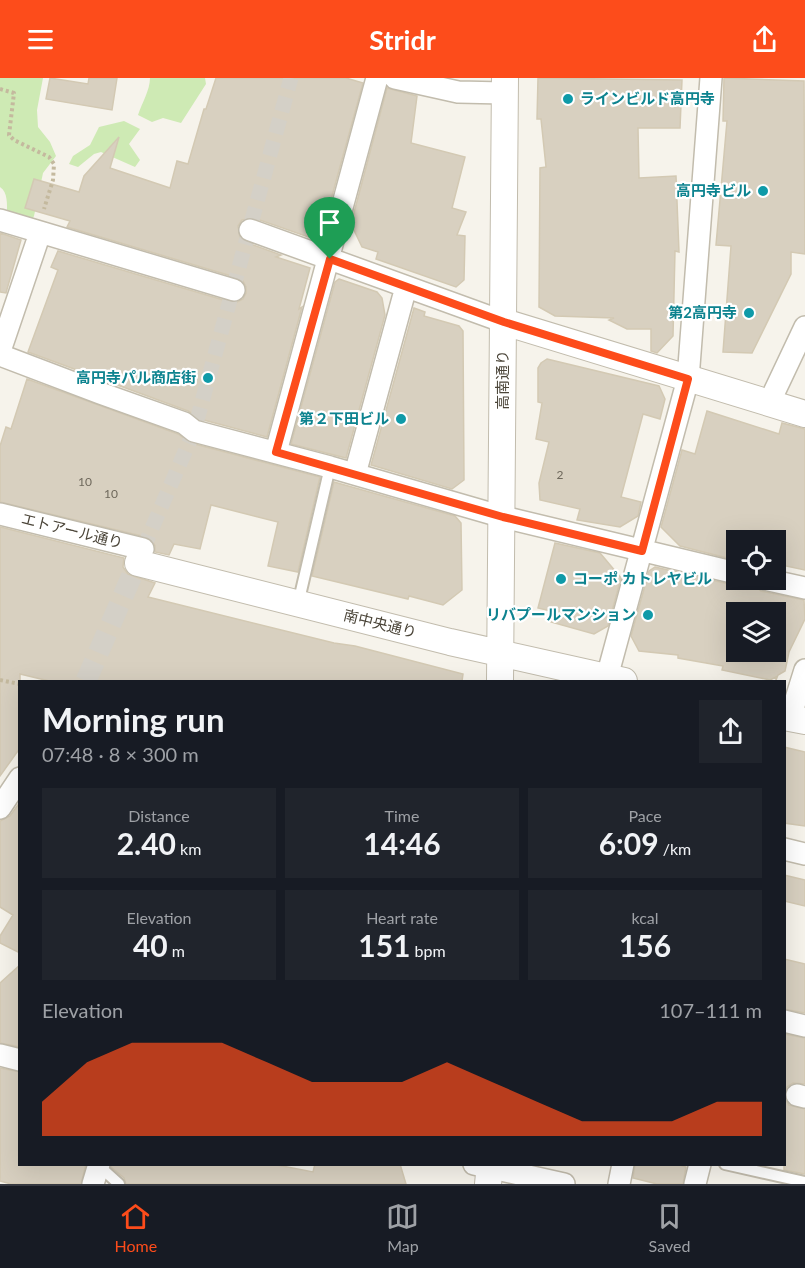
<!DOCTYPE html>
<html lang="en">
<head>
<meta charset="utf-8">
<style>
  :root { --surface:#171b24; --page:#20242c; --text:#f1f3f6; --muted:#9ea1a6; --line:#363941; --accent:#fd4c1b }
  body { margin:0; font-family:Lato,"Noto Sans JP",sans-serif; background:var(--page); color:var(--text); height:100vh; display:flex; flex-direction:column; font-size:22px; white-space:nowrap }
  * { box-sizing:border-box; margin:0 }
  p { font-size:20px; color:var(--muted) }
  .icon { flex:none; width:33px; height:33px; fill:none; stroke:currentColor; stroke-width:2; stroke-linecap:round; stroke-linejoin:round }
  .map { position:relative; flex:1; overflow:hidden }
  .details { position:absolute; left:18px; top:602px; width:768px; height:486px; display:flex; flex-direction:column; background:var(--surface); border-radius:0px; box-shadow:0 6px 24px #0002 }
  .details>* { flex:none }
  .fabs { position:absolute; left:726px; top:452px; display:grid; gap:12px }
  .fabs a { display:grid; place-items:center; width:60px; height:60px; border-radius:0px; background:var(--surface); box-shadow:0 6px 24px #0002; font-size:30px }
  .pin { position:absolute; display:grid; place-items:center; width:51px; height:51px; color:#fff; margin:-62px -26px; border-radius:50% 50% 50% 0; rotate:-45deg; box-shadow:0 0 6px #0007 }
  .pin .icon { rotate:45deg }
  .round { display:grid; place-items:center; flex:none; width:63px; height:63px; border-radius:0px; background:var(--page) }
  .headline { display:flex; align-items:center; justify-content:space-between; height:102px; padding:0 24px }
  h1 { font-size:33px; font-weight:700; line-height:45px }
  .stats { display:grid; grid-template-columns:repeat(3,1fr); gap:9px; height:102px; padding:6px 24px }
  .stats div { display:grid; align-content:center; border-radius:0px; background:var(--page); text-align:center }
  .stats b { font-size:30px; font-weight:700 }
  .stats small { font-size:16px; font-weight:400 }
  .stats p { font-size:16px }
  .chart { height:168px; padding:12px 24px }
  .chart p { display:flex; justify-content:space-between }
  .chart svg { width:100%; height:108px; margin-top:6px; fill:var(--accent); opacity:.7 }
  header { display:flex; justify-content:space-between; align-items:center; height:78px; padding:0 24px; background:var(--accent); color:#fff; font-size:27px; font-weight:700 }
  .tabs { display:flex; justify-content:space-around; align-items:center; height:84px; border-top:2px solid var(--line); background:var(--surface); font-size:16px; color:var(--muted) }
  .tabs a { display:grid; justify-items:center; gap:3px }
  .tabs .on { color:var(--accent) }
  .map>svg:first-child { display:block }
  .green { fill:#ceeab4 }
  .building { fill:#d8d0c0; stroke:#d3c9b3; stroke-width:1.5; fill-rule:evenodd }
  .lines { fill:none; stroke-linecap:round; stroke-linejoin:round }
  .pedestrian-tunnel { stroke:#d4d0c7; stroke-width:15; stroke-dasharray:15 8; stroke-linecap:butt }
  .minor-tunnel { stroke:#d4d0c7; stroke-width:21; stroke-dasharray:21 10; stroke-linecap:butt }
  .service-casing { stroke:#c2bcad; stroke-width:14 }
  .minor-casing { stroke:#c2bcad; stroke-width:24 }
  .tertiary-casing { stroke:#c2bcad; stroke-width:28 }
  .path { stroke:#c4b99e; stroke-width:4; stroke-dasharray:3 3; stroke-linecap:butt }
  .service { stroke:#fff; stroke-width:10 }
  .minor { stroke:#fff; stroke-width:21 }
  .tertiary { stroke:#fff; stroke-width:26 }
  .route-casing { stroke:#fff; stroke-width:12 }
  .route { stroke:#fd4c1b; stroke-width:8 }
  .culture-dot { fill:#0f9aa8; stroke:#fff; stroke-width:2 }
  .labels { text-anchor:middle; stroke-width:4.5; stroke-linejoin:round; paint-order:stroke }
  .number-label { font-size:12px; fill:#6e685b }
  .culture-label { font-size:15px; font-weight:bold; fill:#0d838f; stroke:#fff; text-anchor:end }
  .street-label { font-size:15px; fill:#4b4539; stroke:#fff }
</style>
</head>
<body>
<header><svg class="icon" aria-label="menu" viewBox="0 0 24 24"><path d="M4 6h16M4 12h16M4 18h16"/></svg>Stridr<svg class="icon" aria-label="share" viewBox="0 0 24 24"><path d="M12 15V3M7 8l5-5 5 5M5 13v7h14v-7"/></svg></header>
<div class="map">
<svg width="805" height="1106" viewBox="0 0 805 1106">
  <rect width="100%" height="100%" fill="#f6f3eb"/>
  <path class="green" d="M0 0H43L37 32 38 49 50 64 56 78 43 95 34 138 32 142 7 135C7 127 8 114 0 109Z
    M150 0H205L206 6 181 45 163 40 152 44 138 37C142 25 150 12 150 0Z
    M124 43 140 51 129 66 140 82 135 89 101 74 94 76 78 89 69 86 73 78 90 67 99 49Z"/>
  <path class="building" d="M50 0 88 6 89 0H117L112 32 46 21Z
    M216 0H346L363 5 321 158 314 161 254 140 242 142 238 148 240 160 245 164 281 177 276 179 310 190 299 231 302 229 267 359 200 341 188 333 28 274 58 192 51 189 58 173 230 224H237L243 221 246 215V209L243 203 238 200 67 149 70 143 25 130 34 101 79 114 84 98 119 59 110 90 170 110 177 83 188 86 204 31H206Z
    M538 0 682 2 680 50H638L639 100 676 98 679 174 675 173 673 258 657 275 651 273V251H627L609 242 614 240 555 238 539 229 540 90 546 89 541 41H537Z
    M724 0 804 3 805 176 791 174V196L752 275 723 274 731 168 716 167 727 43H723Z
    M387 10 417 18 411 65 465 79 452 130 466 134 457 157 465 158 464 202 456 209 376 181 378 174 362 169 351 146Z
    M0 155 21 162 6 215 0 214Z
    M339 201 377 214 382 220 385 237 346 380 291 366 335 204Z
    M414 230 425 234 424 238 459 248 463 253 464 402 452 411 371 387Z
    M547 281 659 308 665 321 660 341 643 336 621 419 641 424 638 438 620 449 577 442 580 431 540 422 539 405 549 364 536 361 542 325 538 324V290L541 285Z
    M27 301 178 356 191 365 320 399 298 494 268 488 278 444 211 427 200 471 174 466 169 477 155 474V468L152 462 146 459 0 424V368L6 349 11 351Z
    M707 333 779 356 782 345 805 351V492L777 486 781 492 776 490V462H736L731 481 680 468 661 449 682 372 695 376Z
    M334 404 455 438 461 445 462 512 443 527 409 518 408 521 312 498Z
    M0 449 124 480 123 489 128 496 155 505 148 519 334 565 355 568 463 596 462 603H49L20 596V670L0 698Z
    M555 465 600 475 621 500 608 548 594 556 551 544V533L538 530Z
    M655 489 733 507 744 505 753 506 761 513 804 522 805 541 789 574 785 593 778 597 776 602V599L770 602 722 592 723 588 678 580V577L639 573 631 558 649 493ZM736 534H776V573H736Z
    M784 669 805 674V748L784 745Z
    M20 724V875L0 865V858L13 837 0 829V743L10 738Z
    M784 797 805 802V828L784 823Z
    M784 881 805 886V935L784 931Z
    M20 887V969L0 965V905Z
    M784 956 805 960V1006L793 1005 787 1009 785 1014V1021L789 1027 805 1031V1096L784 1092Z
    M0 990 20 994V1086H86L81 1106H11L0 1103Z
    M111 1086H272L313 1094 315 1086H400L406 1106H126L124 1100 111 1089Z
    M635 1086H676L686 1089 683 1106H657L633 1100Z"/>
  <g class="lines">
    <path class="pedestrian-tunnel" d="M143 471 194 353 291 0"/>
    <path class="minor-tunnel" d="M86 603 143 472"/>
    <defs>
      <path id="service" d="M298 526 330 389
        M725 1086 805 1104
        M99 1088 119 1106"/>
      <path id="minor" d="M395 0 458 14 504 15
        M0 142 234 212
        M250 152 504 244
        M0 273 40 155
        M0 277 100 315 184 345 194 353 330 389 503 439 736 495
        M769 325 805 249
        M276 374 377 0
        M355 396 406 209
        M0 436 143 471
        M764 501 805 510
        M607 599 688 301 711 0
        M790 640 805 592
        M0 730 20 700
        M784 771 805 776
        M784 943 805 948
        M0 977 20 982
        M797 1017 805 1019
        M474 1086 564 1106
        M93 1106 99 1086
        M619 1106 623 1086
        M695 1106 700 1086"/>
      <path id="tertiary" d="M504 244 805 336
        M138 485 450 564 624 603
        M500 603 505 0
        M784 639 805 643
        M488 1106 490 1086"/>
    </defs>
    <use href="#service" class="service-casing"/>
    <use href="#minor" class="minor-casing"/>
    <use href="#tertiary" class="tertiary-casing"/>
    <path class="path" d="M0 11 14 15 9 57 14 62 49 79 54 86 53 102 44 131
      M0 602 20 606"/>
    <use href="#service" class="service"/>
    <use href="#minor" class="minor"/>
    <use href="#tertiary" class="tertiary"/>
  </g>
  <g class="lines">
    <defs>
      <path id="route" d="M330 181 504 244 688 301 642 473 503 439 276 374Z"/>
    </defs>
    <use href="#route" class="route-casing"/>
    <use href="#route" class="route"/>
  </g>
  <g class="culture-dot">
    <circle cx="568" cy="21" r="6"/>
    <circle cx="763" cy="113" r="6"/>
    <circle cx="749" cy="235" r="6"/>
    <circle cx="208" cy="300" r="6"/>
    <circle cx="401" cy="341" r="6"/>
    <circle cx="561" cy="501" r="6"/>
    <circle cx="648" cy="537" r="6"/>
  </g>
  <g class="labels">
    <g class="number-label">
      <text x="560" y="401">2</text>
      <text x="85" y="408">10</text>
      <text x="111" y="420">10</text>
    </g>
    <g class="culture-label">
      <text x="580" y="26" text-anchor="start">ラインビルド高円寺</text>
      <text x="751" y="118">高円寺ビル</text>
      <text x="737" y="240">第2高円寺</text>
      <text x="196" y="305">高円寺パル商店街</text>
      <text x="389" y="346">第２下田ビル</text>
      <text x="573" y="506" text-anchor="start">コーポ カトレヤビル</text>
      <text x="636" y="542">リバプールマンション</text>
    </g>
    <g class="street-label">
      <text transform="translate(503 302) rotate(-90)" y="5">高南通り</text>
      <text transform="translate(72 453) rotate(14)" y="5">エトアール通り</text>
      <text transform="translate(380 546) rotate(14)" y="5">南中央通り</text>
    </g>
  </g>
</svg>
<div class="fabs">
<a><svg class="icon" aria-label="locate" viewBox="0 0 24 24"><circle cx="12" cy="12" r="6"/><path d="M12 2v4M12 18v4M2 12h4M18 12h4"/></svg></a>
<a><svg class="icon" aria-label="layers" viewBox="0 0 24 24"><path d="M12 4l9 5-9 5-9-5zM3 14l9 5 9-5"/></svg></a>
</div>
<div class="pin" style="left:330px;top:181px;background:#1e9e55"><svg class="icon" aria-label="arrive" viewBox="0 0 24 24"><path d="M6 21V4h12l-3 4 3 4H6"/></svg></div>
<section class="details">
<div class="headline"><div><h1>Morning run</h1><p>07:48 · 8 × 300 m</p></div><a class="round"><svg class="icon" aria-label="share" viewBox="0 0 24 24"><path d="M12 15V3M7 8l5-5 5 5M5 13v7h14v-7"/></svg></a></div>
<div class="stats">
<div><p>Distance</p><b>2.40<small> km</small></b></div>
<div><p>Time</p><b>14:46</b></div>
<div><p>Pace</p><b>6:09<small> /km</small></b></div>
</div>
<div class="stats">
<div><p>Elevation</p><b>40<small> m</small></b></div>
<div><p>Heart rate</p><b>151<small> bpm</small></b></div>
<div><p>kcal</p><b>156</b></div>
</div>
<div class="chart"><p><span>Elevation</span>107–111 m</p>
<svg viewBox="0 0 160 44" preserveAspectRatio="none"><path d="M0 44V30L10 14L20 6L30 6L40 6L50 14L60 22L70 22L80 22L90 14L100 22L110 30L120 38L130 38L140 38L150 30L160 30V44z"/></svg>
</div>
</section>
</div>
<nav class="tabs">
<a class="on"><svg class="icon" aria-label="home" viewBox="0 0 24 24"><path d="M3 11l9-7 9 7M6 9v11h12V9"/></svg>Home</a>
<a><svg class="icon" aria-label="map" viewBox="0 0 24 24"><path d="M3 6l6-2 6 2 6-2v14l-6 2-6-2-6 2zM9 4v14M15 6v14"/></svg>Map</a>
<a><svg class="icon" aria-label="saved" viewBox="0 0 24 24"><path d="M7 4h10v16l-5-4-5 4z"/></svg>Saved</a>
</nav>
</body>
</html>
